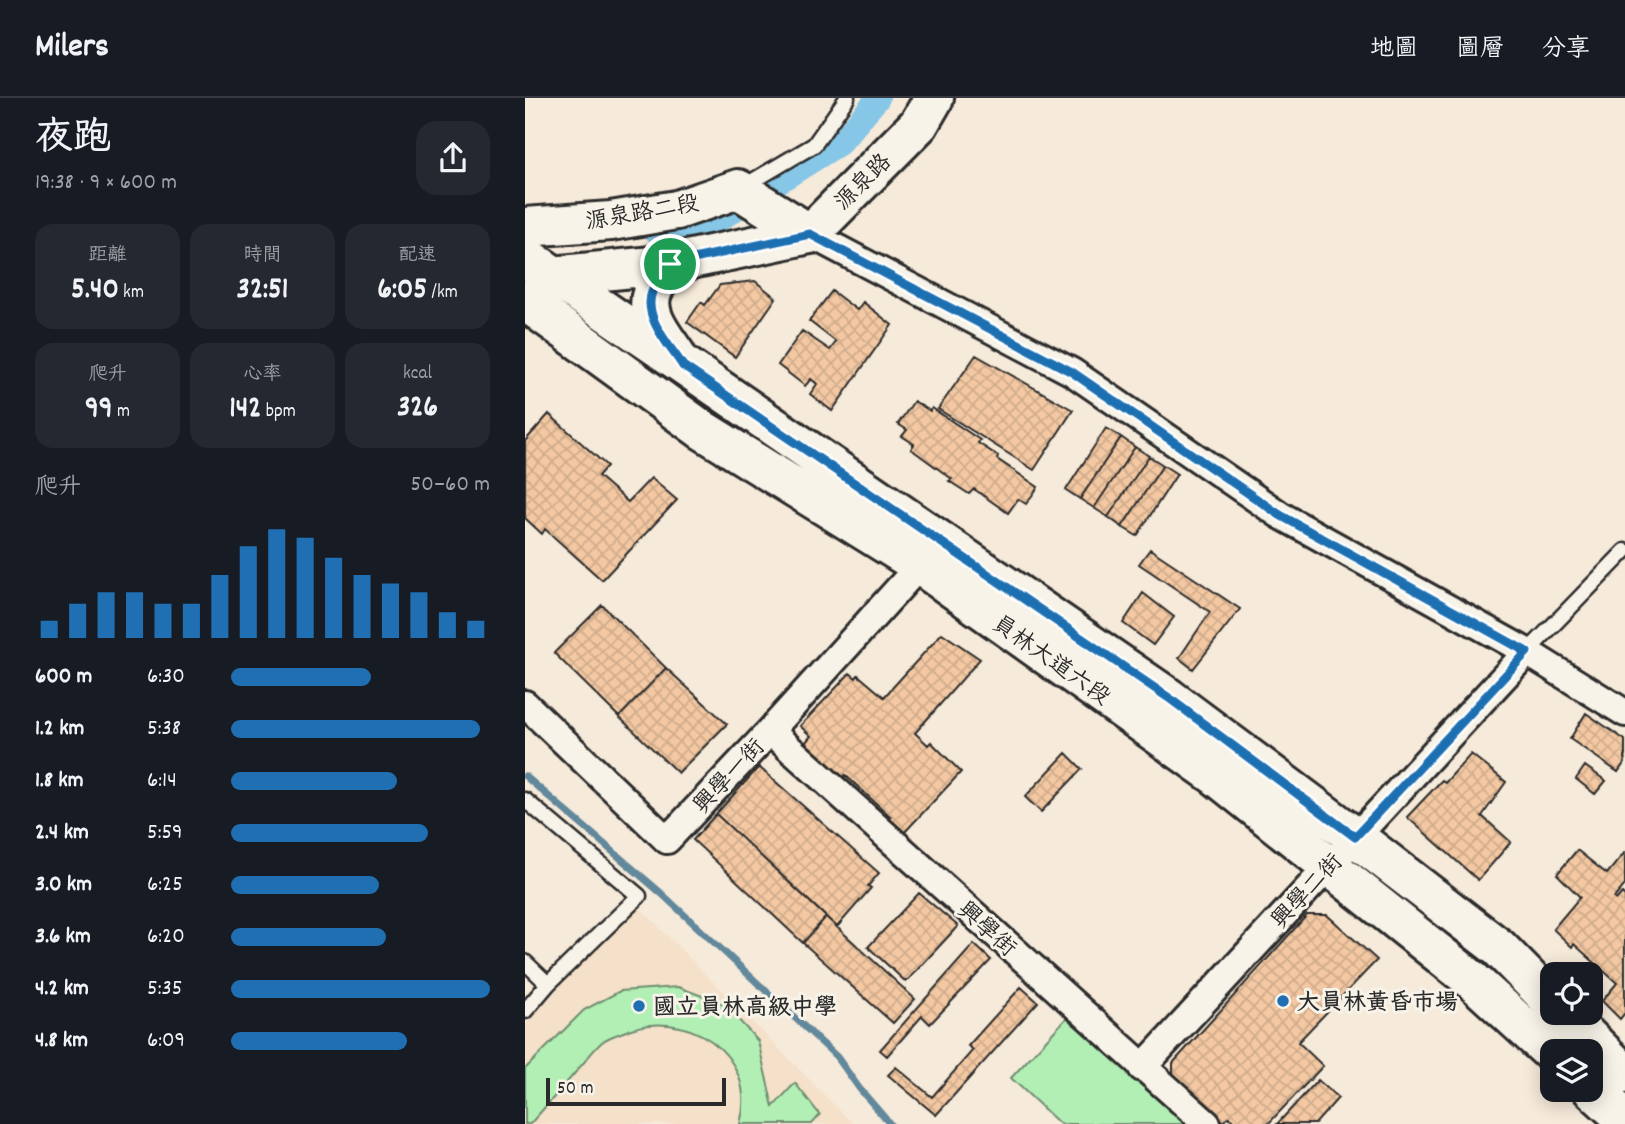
<!DOCTYPE html>
<html lang="zh-TW">
<head>
<meta charset="utf-8">
<style>
  :root { --surface:#171b24; --page:#242831; --text:#f1f3f6; --muted:#9ea1a6; --line:#363941; --accent:#1f6fb2 }
  body { margin:0; font-family:Dekko,"LXGW WenKai TC",sans-serif; background:var(--page); color:var(--text); height:100vh; display:flex; flex-direction:column; font-size:26px; white-space:nowrap }
  * { box-sizing:border-box; margin:0 }
  p { font-size:23px; color:var(--muted) }
  .icon { flex:none; width:38px; height:38px; fill:none; stroke:currentColor; stroke-width:2; stroke-linecap:round; stroke-linejoin:round }
  .map { position:relative; flex:1; overflow:hidden }
  .side { display:flex; flex-direction:column; background:var(--surface); width:525px }
  .side>* { flex:none }
  .tools { position:absolute; left:1015px; top:864px; display:grid; gap:14px }
  .tools a { display:grid; place-items:center; width:63px; height:63px; border-radius:14px; background:var(--surface); box-shadow:0 4px 18px #0003; font-size:35px }
  .scale { position:absolute; left:21px; bottom:18px; width:180px; box-sizing:border-box; padding-left:7px; border:4px solid #2b2b2b; border-top:0; font-size:19px; line-height:24px; white-space:nowrap; color:#2b2b2b; -webkit-text-stroke:5px #f7f3e8; paint-order:stroke }
  .pin { position:absolute; display:grid; place-items:center; width:60px; height:60px; color:#fff; margin:-30px; border:4px solid #fff; border-radius:50%; box-shadow:0 2px 7px #0007 }
  .round { display:grid; place-items:center; flex:none; width:74px; height:74px; border-radius:21px; background:var(--page) }
  .head { display:flex; align-items:center; justify-content:space-between; height:119px; padding:0 35px }
  h1 { font-size:38px; font-weight:700; line-height:52px }
  .stats { display:grid; grid-template-columns:repeat(3,1fr); gap:10px; height:119px; padding:7px 35px }
  .stats div { display:grid; align-content:center; border-radius:18px; background:var(--page); text-align:center }
  .stats b { font-size:30px; font-weight:700 }
  .stats small { font-size:19px; font-weight:400 }
  .stats p { font-size:19px }
  .chart { height:196px; padding:14px 35px }
  .chart p { display:flex; justify-content:space-between }
  .chart svg { width:100%; height:126px; margin-top:7px; stroke:var(--accent); stroke-width:6 }
  ul { padding:0 35px; list-style:none; font-size:23px }
  li { display:grid; grid-template-columns:112px 84px 1fr; align-items:center; height:52px }
  li i { height:18px; border-radius:9px; background:var(--accent) }
  header { display:flex; align-items:center; gap:42px; box-sizing:border-box; height:98px; padding:0 35px; background:var(--surface); border-bottom:2px solid var(--line) }
  header strong { font-size:33px }
  nav { display:flex; gap:38px; margin-inline-start:auto; font-size:24px }
  main { display:flex; flex:1; min-height:0 }
  .map>svg:first-child { display:block }
  .built { fill:#f5e0c9 }
  .green { fill:#b2efb5; stroke:#6e8d70; stroke-width:2 }
  .lines { fill:none; stroke-linecap:round; stroke-linejoin:round }
  .stream { stroke:#62889c; stroke-width:7 }
  .canal { stroke:#86c6e7; stroke-width:24 }
  .building { fill:url(#building-cross-hatch); stroke:#2b2b2b; stroke-width:2 }
  .lane-casing { stroke:#2b2b2b; stroke-width:19 }
  .street-casing { stroke:#2b2b2b; stroke-width:32 }
  .secondary-casing { stroke:#2b2b2b; stroke-width:44 }
  .lane { stroke:#f7f3e8; stroke-width:14 }
  .street { stroke:#f7f3e8; stroke-width:26 }
  .secondary { stroke:#f7f3e8; stroke-width:38 }
  .route-casing { stroke:#fff; stroke-width:14 }
  .route { stroke:#1f6fb2; stroke-width:9 }
  .poi-dot { fill:#1f6fb2; stroke:#f7f3e8; stroke-width:2.5 }
  .labels { text-anchor:middle; stroke-width:6; stroke-linejoin:round; paint-order:stroke }
  .street-label { font-size:23px; fill:#2b2b2b; stroke:#f7f3e8 }
  .poi-label { font-size:23px; font-weight:bold; fill:#2b2b2b; stroke:#f7f3e8; text-anchor:start }
</style>
</head>
<body>
<header>
<strong>Milers</strong>
<nav><a>地圖</a><a>圖層</a><a>分享</a></nav>
</header>
<main>
<section class="side">
<div class="head"><div><h1>夜跑</h1><p>19:38 · 9 × 600 m</p></div><a class="round"><svg class="icon" aria-label="share" viewBox="0 0 24 24"><path d="M12 15V3M7 8l5-5 5 5M5 13v7h14v-7"/></svg></a></div>
<div class="stats">
<div><p>距離</p><b>5.40<small> km</small></b></div>
<div><p>時間</p><b>32:51</b></div>
<div><p>配速</p><b>6:05<small> /km</small></b></div>
</div>
<div class="stats">
<div><p>爬升</p><b>99<small> m</small></b></div>
<div><p>心率</p><b>142<small> bpm</small></b></div>
<div><p>kcal</p><b>326</b></div>
</div>
<div class="chart"><p><span>爬升</span>50–60 m</p>
<svg viewBox="0 0 160 44" preserveAspectRatio="none"><path d="M5 44V38M15 44V32M25 44V28M35 44V28M45 44V32M55 44V32M65 44V22M75 44V12M85 44V6M95 44V9M105 44V16M115 44V22M125 44V25M135 44V28M145 44V35M155 44V38"/></svg>
</div>
<ul>
<li><b>600 m</b>6:30<i style="width:54%"></i></li>
<li><b>1.2 km</b>5:38<i style="width:96%"></i></li>
<li><b>1.8 km</b>6:14<i style="width:64%"></i></li>
<li><b>2.4 km</b>5:59<i style="width:76%"></i></li>
<li><b>3.0 km</b>6:25<i style="width:57%"></i></li>
<li><b>3.6 km</b>6:20<i style="width:60%"></i></li>
<li><b>4.2 km</b>5:35<i style="width:100%"></i></li>
<li><b>4.8 km</b>6:09<i style="width:68%"></i></li>
</ul>
</section>
<div class="map">
<svg width="1100" height="1026" viewBox="0 0 1100 1026">
  <defs>
    <pattern id="building-cross-hatch" width="8" height="8" patternUnits="userSpaceOnUse" patternTransform="scale(1.75)"><rect width="8" height="8" fill="#f3c8a2"/><path d="M0 0l8 8M0 8l8-8" fill="none" stroke="#d0ac8c"/></pattern>
  </defs>
  <rect width="100%" height="100%" fill="#f6eada"/>
  <filter id="ink" filterUnits="userSpaceOnUse"><feTurbulence type="fractalNoise" baseFrequency=".0143" numOctaves="2"/><feDisplacementMap in="SourceGraphic" scale="14" xChannelSelector="R" yChannelSelector="G"/><feConvolveMatrix kernelMatrix="1 2 1 2 8 2 1 2 1" color-interpolation-filters="sRGB"/></filter>
  <g filter="url(#ink)">
    <path class="built" d="M115 810 328 1026H0V928L66 852Z"/>
    <path class="green" d="M153 889 199 906 233 943 248 1009 270 985 295 1017 287 1026H215C235 955 158 906 96 935 90 937 82 940 77 944 69 951 62 961 55 969 39 988 22 1007 5 1026H0V971L59 912 95 893Z
      M546 915 666 1026H535L486 980Z"/>
    <g class="lines">
      <path class="stream" d="M0 678 136 795 312 959 334 990 365 1026"/>
      <path class="canal" d="M130 132 187 126 315 45 353 0"/>
    </g>
    <path class="building" d="M230 183 251 200 210 259 162 224 176 204 180 207 195 187Z
      M307 193 332 212 338 204 367 227 307 313 285 296 292 286 286 281 280 288 253 267 277 233 305 252 311 244 284 223Z
      M451 257 548 312 509 372 413 311Z
      M389 303 405 313 407 310 455 342 453 345 473 358 472 361 513 389 501 406 493 401 483 415 449 391 444 396 424 383 427 381 386 351 389 346 377 338 382 332 373 326Z
      M24 316 82 368 73 378 103 404 126 380 152 402 77 482 20 431 17 436 0 420V343Z
      M581 330 596 339 555 401 541 392Z
      M596 339 610 349 569 410 555 401Z
      M610 349 624 358 583 419 569 410Z
      M624 358 638 367 597 429 583 419Z
      M638 367 652 376 612 438 597 429Z
      M625 451 715 511 668 571 654 560 685 514 614 466Z
      M618 495 649 519 628 547 598 525Z
      M77 507 141 570 94 619 29 555Z
      M417 535 455 561 390 635 403 647 406 644 436 674 378 736 364 722 366 719 320 677 317 681 279 646 286 638 275 628 325 575 331 580 333 577 359 599Z
      M141 570 202 626 153 675 94 619Z
      M1061 615 1100 642V664L1093 674 1045 641Z
      M541 655 557 671 516 714 500 699Z
      M946 656 981 684 957 718 986 744 953 782 882 719 917 682 920 685Z
      M1060 668 1081 683 1070 696 1051 681Z
      M234 669 354 775 343 788 346 790 312 829 191 716Z
      M191 716 301 819 278 845 168 742Z
      M1052 752 1082 776 1100 754V787L1089 800 1091 802 1097 795 1100 798V915L1095 921 1077 903 1092 885 1049 846 1047 849 1028 831 1055 799 1032 776Z
      M394 795 433 828 381 884 343 849Z
      M782 817H802L852 862 773 944 798 968 743 1026H711L704 1019 695 1026 648 984V965Z
      M301 819 390 901 368 925 278 845Z
      M449 846 466 862 405 926 397 918 362 958 355 952Z
      M496 889 513 904 411 1017 363 977 371 969 407 999 448 952 443 948Z
      M793 982 813 1000 790 1026H752Z"/>
    <g class="lines">
      <defs>
        <path id="lane" d="M216 90 289 47 322 0
          M1002 554 1100 453
          M0 702 114 798 23 886 0 913
          M0 864 23 886"/>
        <path id="street" d="M285 136 547 274 755 417 1002 554 1100 615
          M0 606 142 742 245 633 395 467
          M245 633 682 1026
          M617 970 1002 554"/>
        <path id="secondary" d="M0 129 86 123 152 112 213 91 285 136
          M0 158 644 600 830 739 974 850 1027 904
          M145 166C139 175 130 185 127 195 119 217 140 240 151 257
          M17 179 138 167 285 136 394 26 409 0
          M0 203 176 331 395 467 690 677 947 882 1027 955
          M1039 915 1100 976
          M1066 990 1100 1021"/>
      </defs>
      <use href="#lane" class="lane-casing"/>
      <use href="#street" class="street-casing"/>
      <use href="#secondary" class="secondary-casing"/>
      <use href="#lane" class="lane"/>
      <use href="#street" class="street"/>
      <use href="#secondary" class="secondary"/>
    </g>
  </g>
  <g class="lines" filter="url(#ink)">
    <defs>
      <path id="route" d="M285 136 547 274 755 417 1002 554 830 739 644 600 158 268C146 249 117 219 127 194 131 185 139 175 145 166Z"/>
    </defs>
    <use href="#route" class="route-casing"/>
    <use href="#route" class="route"/>
  </g>
  <g class="poi-dot">
    <circle cx="758" cy="903" r="7"/>
    <circle cx="114" cy="908" r="7"/>
  </g>
  <g class="labels">
    <g class="street-label">
      <text transform="translate(337 83) rotate(-45)" y="8">源泉路</text>
      <text transform="translate(117 113) rotate(-10)" y="8">源泉路二段</text>
      <text transform="translate(527 561) rotate(35)" y="8">員林大道六段</text>
      <text transform="translate(203 677) rotate(-47)" y="8">興學一街</text>
      <text transform="translate(781 792) rotate(-47)" y="8">興學二街</text>
      <text transform="translate(463 830) rotate(42)" y="8">興學街</text>
    </g>
    <g class="poi-label">
      <text x="772" y="911">大員林黃昏市場</text>
      <text x="128" y="916">國立員林高級中學</text>
    </g>
  </g>
</svg>
<div class="tools">
<a><svg class="icon" aria-label="locate" viewBox="0 0 24 24"><circle cx="12" cy="12" r="6"/><path d="M12 2v4M12 18v4M2 12h4M18 12h4"/></svg></a>
<a><svg class="icon" aria-label="layers" viewBox="0 0 24 24"><path d="M12 4l9 5-9 5-9-5zM3 14l9 5 9-5"/></svg></a>
</div>
<div class="scale">50 m</div>
<div class="pin" style="left:145px;top:166px;background:#1e9e55"><svg class="icon" aria-label="arrive" viewBox="0 0 24 24"><path d="M6 21V4h12l-3 4 3 4H6"/></svg></div>
</div>
</main>
</body>
</html>
